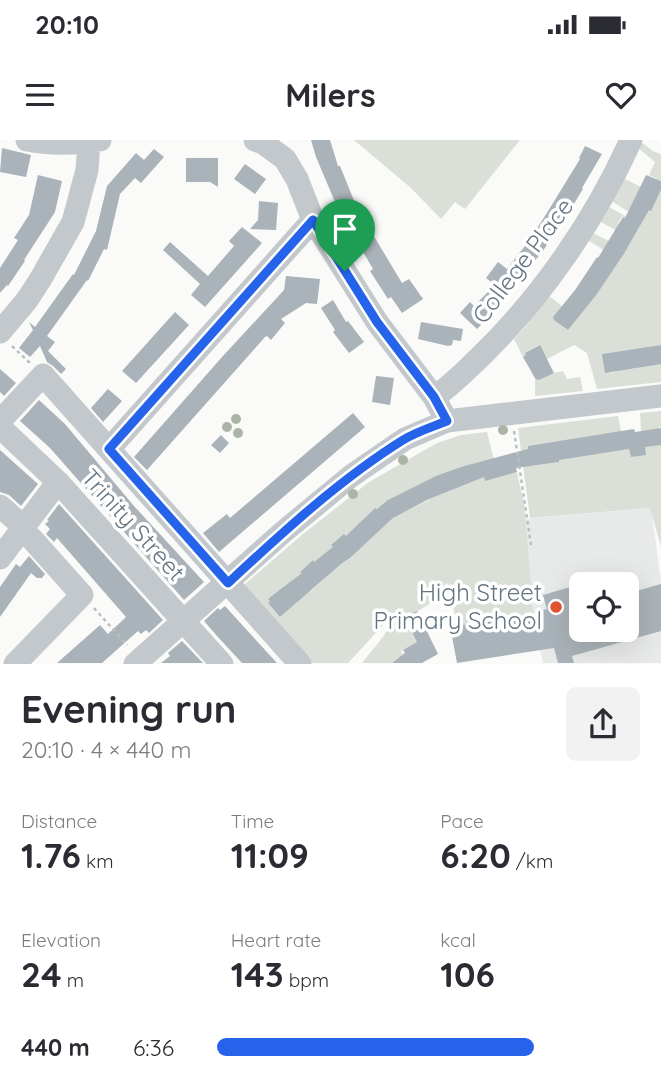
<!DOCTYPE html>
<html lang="en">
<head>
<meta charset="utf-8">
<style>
  :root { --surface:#fff; --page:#f2f2f3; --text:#2b2b33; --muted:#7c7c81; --accent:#2563eb }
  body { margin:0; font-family:Quicksand,sans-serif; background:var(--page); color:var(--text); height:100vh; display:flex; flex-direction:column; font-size:26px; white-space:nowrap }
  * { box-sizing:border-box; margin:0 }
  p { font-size:23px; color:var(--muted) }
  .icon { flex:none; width:38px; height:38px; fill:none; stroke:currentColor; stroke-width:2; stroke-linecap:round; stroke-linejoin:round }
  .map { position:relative; height:524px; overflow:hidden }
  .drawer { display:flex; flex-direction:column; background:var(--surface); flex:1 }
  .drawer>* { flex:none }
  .fabs { position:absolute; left:569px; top:432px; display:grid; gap:14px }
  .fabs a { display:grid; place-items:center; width:70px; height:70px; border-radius:10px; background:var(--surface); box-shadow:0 7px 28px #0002; font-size:35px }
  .pin { position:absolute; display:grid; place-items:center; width:60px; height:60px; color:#fff; margin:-72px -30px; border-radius:50% 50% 50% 0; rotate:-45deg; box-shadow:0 0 7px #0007 }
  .pin .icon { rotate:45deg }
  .round { display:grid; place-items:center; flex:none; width:74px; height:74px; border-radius:10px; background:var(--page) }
  .summary { display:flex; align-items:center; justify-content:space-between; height:119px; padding:0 21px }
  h1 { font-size:38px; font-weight:700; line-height:52px }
  .figures { display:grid; grid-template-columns:repeat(3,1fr); gap:10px; height:119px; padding:7px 21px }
  .figures div { display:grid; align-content:center }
  .figures b { font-size:35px; font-weight:700 }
  .figures small { font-size:19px; font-weight:400 }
  .figures p { font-size:19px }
  ul { padding:0 21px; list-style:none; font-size:23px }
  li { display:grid; grid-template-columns:112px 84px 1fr; align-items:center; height:52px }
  li i { height:18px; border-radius:9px; background:var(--accent) }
  .status { display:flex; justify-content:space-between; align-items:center; height:49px; padding:0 35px; background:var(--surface); direction:ltr }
  .status svg { height:19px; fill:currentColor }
  header { display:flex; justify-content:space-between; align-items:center; height:91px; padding:0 21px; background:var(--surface); font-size:32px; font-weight:700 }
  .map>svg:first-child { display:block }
  .built { fill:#e8e9e9; fill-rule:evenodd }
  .green { fill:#dadfd7; fill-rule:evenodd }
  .building { fill:#aab3b9 }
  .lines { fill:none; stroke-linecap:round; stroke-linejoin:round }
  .path { stroke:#bbbfc2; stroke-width:2.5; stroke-dasharray:3.5 3.5; stroke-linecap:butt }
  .minor { stroke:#c3c8cc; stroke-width:23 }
  .tree { fill:#aab4a7 }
  .route-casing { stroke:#fff; stroke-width:14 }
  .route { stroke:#2563eb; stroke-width:9 }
  .poi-dot { fill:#e4572e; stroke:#fff; stroke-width:2.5 }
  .labels { text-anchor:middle; stroke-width:7; stroke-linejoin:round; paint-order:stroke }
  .street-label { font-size:24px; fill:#657683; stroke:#fff }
  .poi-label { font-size:24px; fill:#657683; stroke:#fff; text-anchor:end }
</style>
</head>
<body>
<div class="status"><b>20:10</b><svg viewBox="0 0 49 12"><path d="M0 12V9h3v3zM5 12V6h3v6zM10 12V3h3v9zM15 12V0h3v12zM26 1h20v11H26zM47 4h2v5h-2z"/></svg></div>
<header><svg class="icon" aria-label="menu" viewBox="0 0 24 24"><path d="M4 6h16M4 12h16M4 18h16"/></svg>Milers<svg class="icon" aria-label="heart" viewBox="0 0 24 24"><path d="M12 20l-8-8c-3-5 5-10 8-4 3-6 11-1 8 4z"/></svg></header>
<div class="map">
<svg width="661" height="524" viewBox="0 0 661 524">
  <rect width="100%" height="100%" fill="#fafaf8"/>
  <path class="built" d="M651 368 661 440V523H543L524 438 523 379ZM581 444H626V490H581Z"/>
  <path class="green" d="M354 0H520L465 69 455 62 441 79 411 48Z
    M641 2 653 11 661 14V41L649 35 655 22 638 8Z
    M623 38 643 48 640 54 638 53 634 60 637 61 636 63 650 70 661 50V205L651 207 654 223 661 224V242L597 249 587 213 574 205 547 219 539 205 525 213 526 215 523 217 514 199 526 186 548 155 563 167 554 177 555 180 568 190 587 166 579 159 588 147 598 152 619 120 588 100 593 93 611 102V104L625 112 640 86 622 76 618 83 621 85 617 91 599 81 609 67 627 77 630 73 610 60ZM635 209 638 225 637 228 629 229 628 228 610 233V232H605L603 214Z
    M563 231 567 239 580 237 583 251 535 256V240L554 233Z
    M661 271V287H659L661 305V406L650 368 530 378 518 288 618 276 621 291 610 311 629 309 631 317 646 314 641 291 640 273ZM556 302 559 322 531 326 528 306Z
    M487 292 494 320 482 321 485 340 517 332 524 363 532 456H529L538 488 499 494 496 481 458 485 457 480H456L447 443 445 444 446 454 406 478 423 499 401 511 408 523H402L400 519 392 523H362L379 502 405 466 386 482 348 523H307L244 453 245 444 303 394 369 342 437 303 461 295ZM422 345 429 360 402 373 394 357ZM379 367 391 380 366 403 363 379 375 368 377 369ZM313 421 335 428 311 451 298 436 302 433 301 431ZM283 448 299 460 280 477 268 463Z"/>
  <path class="building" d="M311 0H330L338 26H340L353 58 375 98 402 143 409 139 423 159 402 173 391 157 388 159 370 131 373 129 338 69 316 17Z
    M585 6 602 14 582 48 583 49 578 57 574 64 573 63 543 111 525 132 527 133 515 147 514 146 498 168 477 189 460 173 470 162 474 166 495 145 486 138 498 122 507 129 528 102 545 76 580 19 579 18Z
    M2 8 31 15 26 37 0 32Z
    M154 9 164 17 141 43 135 38 120 54 107 110 104 109 88 141 87 140 47 196 55 202 48 211 66 229 61 234 53 226 47 222 40 206 30 217 19 208 33 190 29 182 35 187 73 134 74 135 96 91 107 46 136 13 144 20Z
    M186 18H218V47L210 42H186Z
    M245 24 266 39 255 54 234 39Z
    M38 35 62 41 55 72 24 120 25 121 8 146 7 145 0 153V128L18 100 14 98 29 75Z
    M646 35 661 41V50L651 71 649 70 625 112 597 154 568 190 554 180 553 177 575 150 597 117 598 118 623 77 625 78Z
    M259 61 278 63 276 90 250 89 258 80Z
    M242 87 262 103 205 167 191 155 200 144 163 110 170 102 208 136 234 106 229 101Z
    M286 136 320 139 317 164 306 163 281 179 285 183 271 200 267 196 265 197 147 330 134 317 222 217 284 150Z
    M333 160 346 182 348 181 364 202 349 213 333 192 335 190 321 168Z
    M175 172 189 185 136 243 122 231Z
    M421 182 463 189 461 201 453 200 452 205 448 206 418 199Z
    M540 205 554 233 539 240 538 239 536 240 523 217 526 215 525 213Z
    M661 205V224L605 233 602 214Z
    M0 229 16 243 4 256 0 252Z
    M376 236 394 238 390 265 372 262Z
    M108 249 122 261 103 282 91 268Z
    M39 260 65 284 134 366 204 442 184 460 50 308 20 281Z
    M353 273 365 287 219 412 203 393 227 374 230 378Z
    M661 288V305L645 307 646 315 631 317 629 309 559 320V322L516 328 517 332 485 341 484 337 429 359 393 378 351 417 341 424 280 477 268 463 270 461 268 459 273 455 302 433 300 432 313 420 314 422 333 407 331 405 344 394 346 396 375 368 377 369 388 360 436 336 461 327 528 309V306L634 289 635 292Z
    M221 295 229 303 220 313 211 305Z
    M0 310 38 344 21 366 9 355 0 352Z
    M59 364 163 480 149 493 146 490 141 494 138 491 102 523H57L100 485 108 494 126 477 57 398 54 402 46 394 50 389 45 384 49 381 47 380Z
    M29 416 45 434 42 438H37L31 433 0 477V447L16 424 20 427Z
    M661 444V491L572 516 574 523H558L554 508 457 523 450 486 497 481 535 474V472L547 469 543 455 577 445 581 461V490H626V454Z
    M225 466 244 487 277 523H242L217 496 204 481 218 468 220 470Z
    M417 471 438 514 422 523H392L405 513 403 510 417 502 405 477Z
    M182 501 203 523H161L170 516 168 513Z"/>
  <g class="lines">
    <path class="path" d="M12 206 30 223
      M514 291 531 405
      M94 468 127 505"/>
    <path class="minor" d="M27 0C52 5 75 4 100 0
      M255 0 263 3 285 19 297 39 313 80 377 182 434 257 447 281
      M0 192 27 160 40 140 73 82 87 30 89 2
      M434 257C451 246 464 232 479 218 542 157 595 80 631 0
      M0 281 43 235 300 524
      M0 287 58 342 222 524
      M109 309 313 80
      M0 366 24 387
      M0 418 58 342
      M15 524 82 455 32 399 21 390
      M135 524 282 393 351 336 405 299 447 281 661 256"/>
  </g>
  <g class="tree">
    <circle cx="236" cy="279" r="5"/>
    <circle cx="227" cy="287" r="5"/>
    <circle cx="503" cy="290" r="5"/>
    <circle cx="238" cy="293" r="5"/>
    <circle cx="403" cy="320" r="5"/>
    <circle cx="353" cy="354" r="5"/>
  </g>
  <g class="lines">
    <defs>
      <path id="route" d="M313 80 377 182 434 257 447 281C432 287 416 292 403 300 339 340 283 392 228 443L109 309Z"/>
    </defs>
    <use href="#route" class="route-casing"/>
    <use href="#route" class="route"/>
  </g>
  <circle class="poi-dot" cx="556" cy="467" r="7"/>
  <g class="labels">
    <g class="street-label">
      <text transform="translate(523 121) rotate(-53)" y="8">College Place</text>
      <text transform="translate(133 385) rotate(48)" y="8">Trinity Street</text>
    </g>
    <g class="poi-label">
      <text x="542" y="461">High Street<tspan x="542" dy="28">Primary School</tspan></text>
    </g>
  </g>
</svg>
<div class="fabs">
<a><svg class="icon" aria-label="locate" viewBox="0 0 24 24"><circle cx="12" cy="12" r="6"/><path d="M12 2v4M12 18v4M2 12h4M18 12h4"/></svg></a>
</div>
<div class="pin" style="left:345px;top:131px;background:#1e9e55"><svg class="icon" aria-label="arrive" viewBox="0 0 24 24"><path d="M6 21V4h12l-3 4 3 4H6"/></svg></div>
</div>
<section class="drawer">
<div class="summary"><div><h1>Evening run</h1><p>20:10 · 4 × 440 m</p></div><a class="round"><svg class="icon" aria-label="share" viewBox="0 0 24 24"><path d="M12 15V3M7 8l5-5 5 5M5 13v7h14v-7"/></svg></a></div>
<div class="figures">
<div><p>Distance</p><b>1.76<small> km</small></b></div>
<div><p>Time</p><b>11:09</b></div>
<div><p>Pace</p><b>6:20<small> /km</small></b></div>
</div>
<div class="figures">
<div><p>Elevation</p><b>24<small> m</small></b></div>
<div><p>Heart rate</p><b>143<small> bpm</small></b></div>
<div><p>kcal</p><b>106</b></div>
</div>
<ul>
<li><b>440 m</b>6:36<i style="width:75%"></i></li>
</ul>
</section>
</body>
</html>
